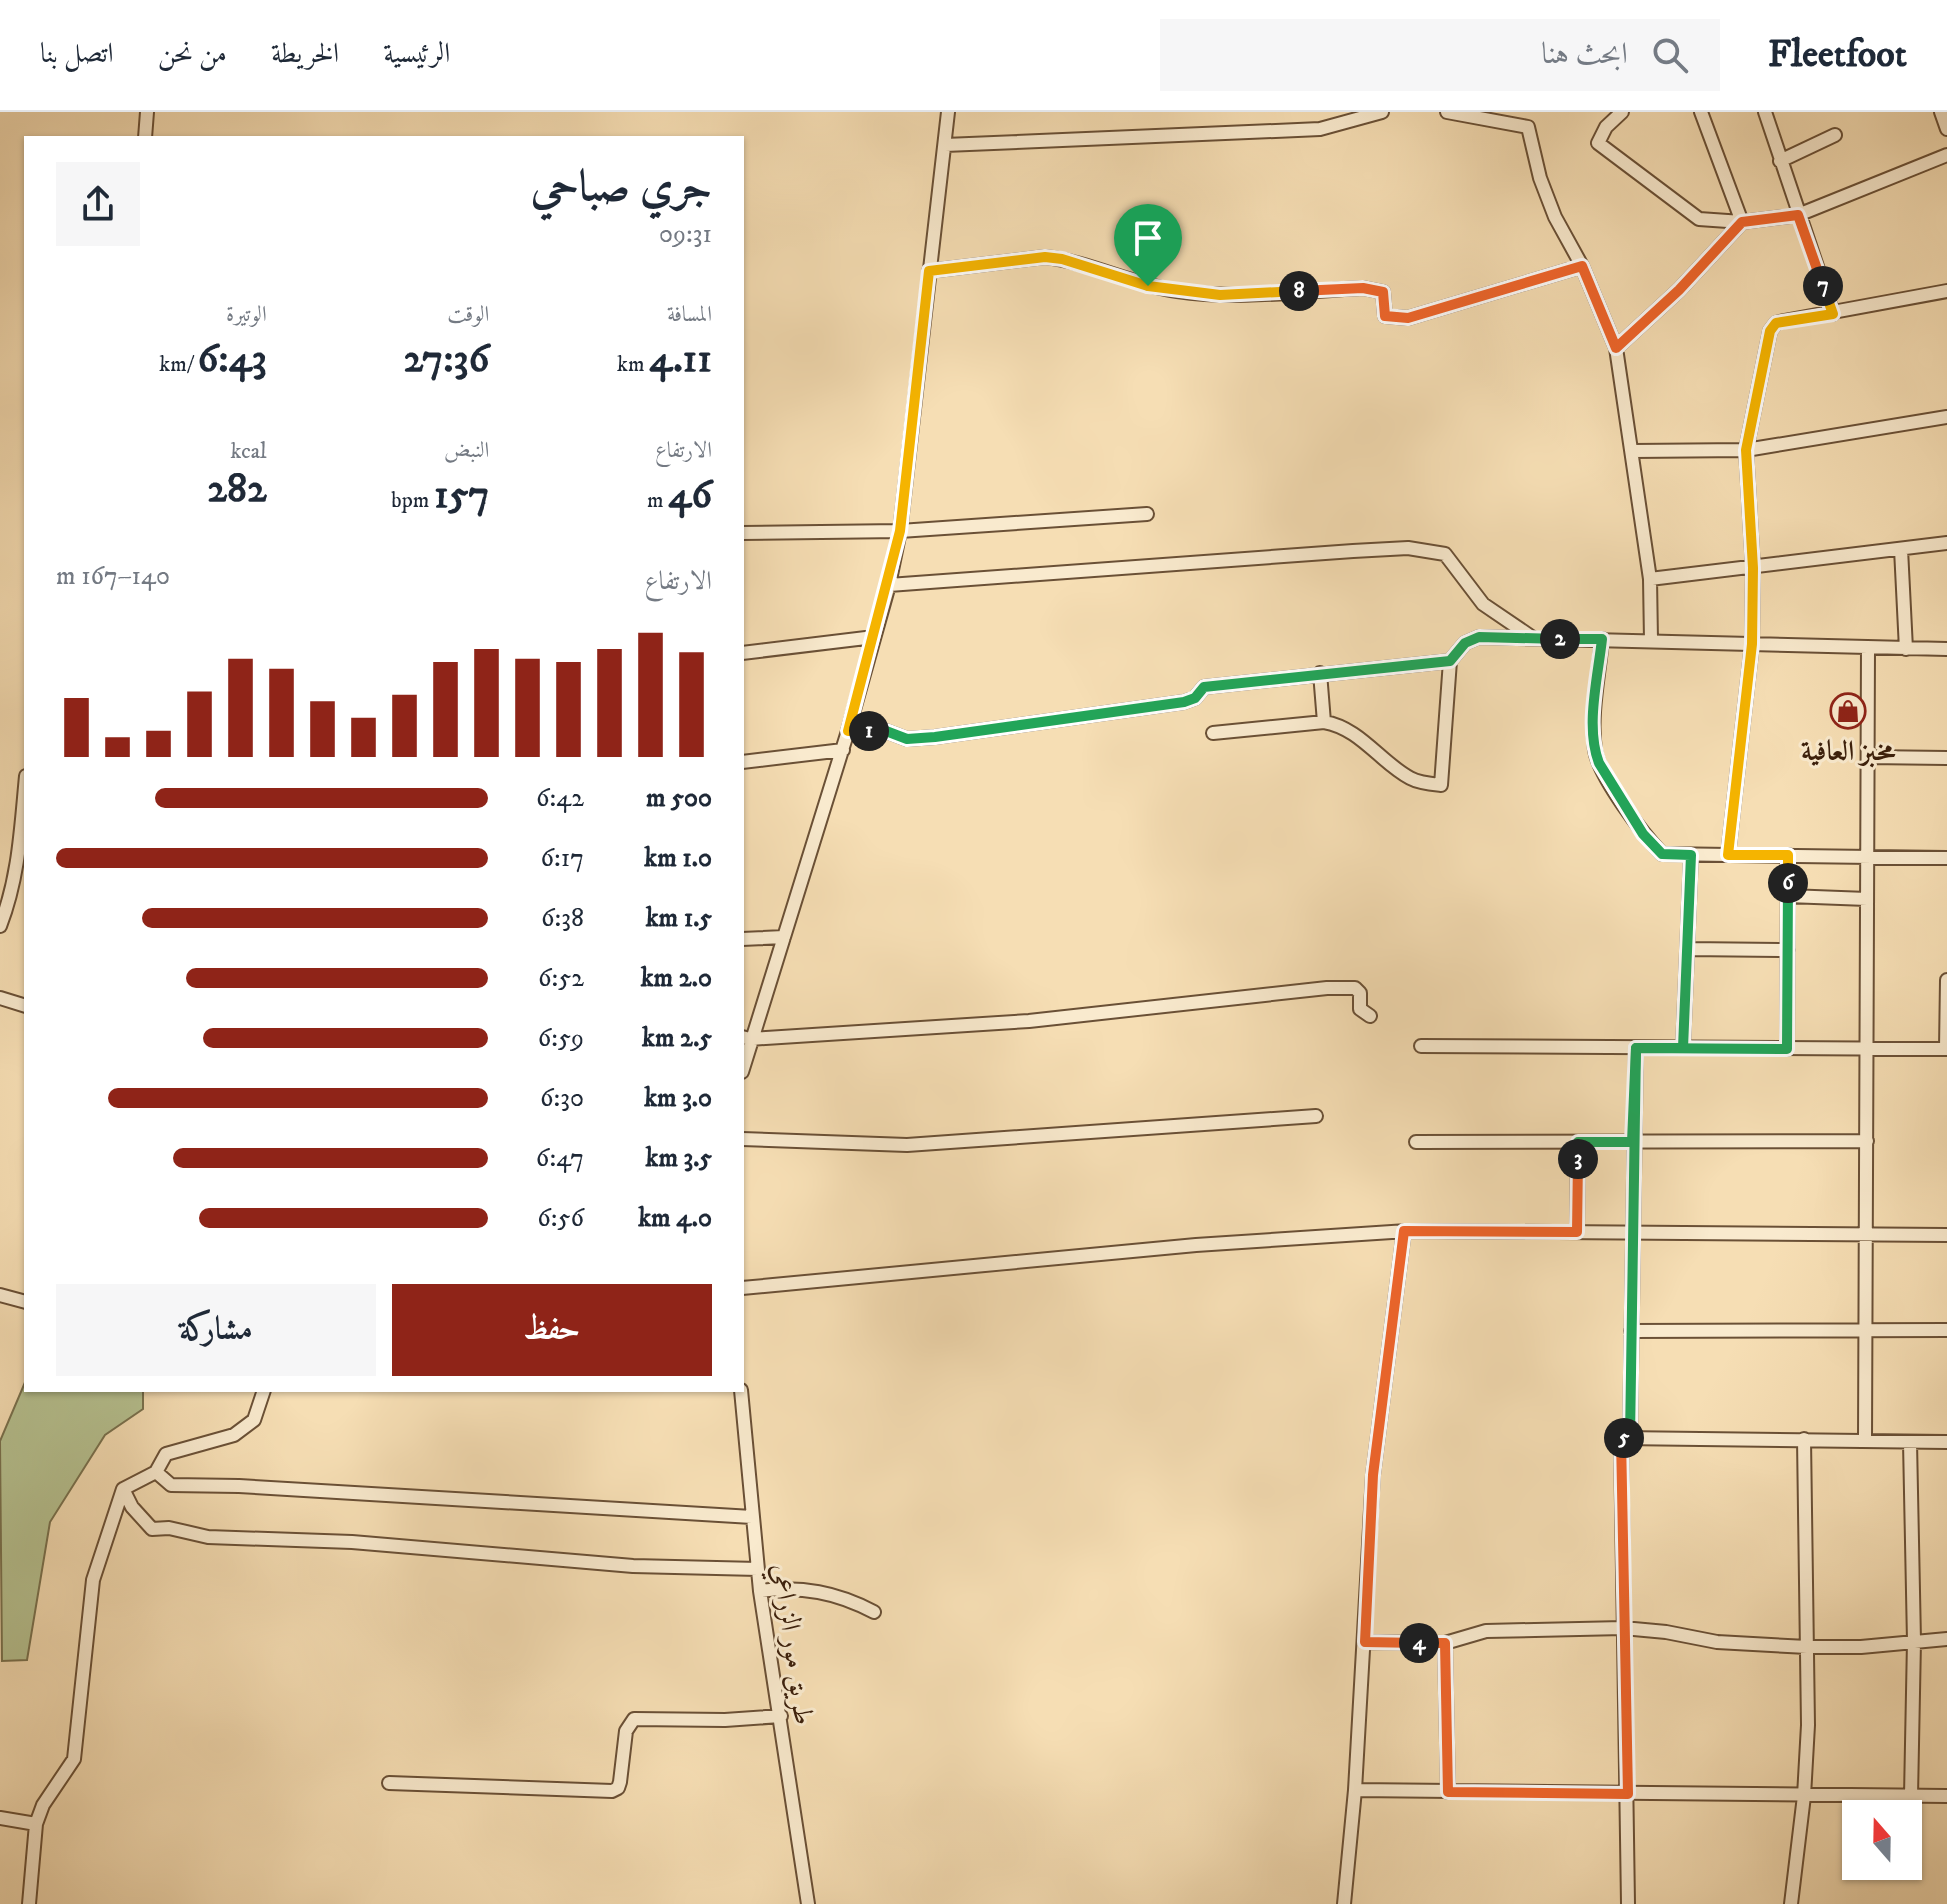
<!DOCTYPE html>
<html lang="ar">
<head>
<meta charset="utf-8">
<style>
  :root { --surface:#fff; --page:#f6f6f7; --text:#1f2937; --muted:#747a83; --line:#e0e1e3; --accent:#8f2418 }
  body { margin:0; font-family:"IM FELL DW Pica",Amiri,serif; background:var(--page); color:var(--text); direction:rtl; height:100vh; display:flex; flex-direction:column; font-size:30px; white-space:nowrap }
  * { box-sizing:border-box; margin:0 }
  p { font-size:26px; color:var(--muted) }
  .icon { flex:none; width:44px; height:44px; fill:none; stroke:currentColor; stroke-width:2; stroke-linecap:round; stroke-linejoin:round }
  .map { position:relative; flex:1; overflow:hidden; direction:ltr }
  .details { position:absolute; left:24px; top:24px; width:720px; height:1256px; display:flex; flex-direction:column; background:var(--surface); border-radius:0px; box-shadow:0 2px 6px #0004; direction:rtl }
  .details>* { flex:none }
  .needle { width:52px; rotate:340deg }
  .tools { position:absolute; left:1842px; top:1688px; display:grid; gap:16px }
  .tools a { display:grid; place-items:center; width:80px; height:80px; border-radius:0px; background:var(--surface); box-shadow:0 2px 6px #0004; font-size:40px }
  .pin { position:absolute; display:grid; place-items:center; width:68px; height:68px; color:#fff; margin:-82px -34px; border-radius:50% 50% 50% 0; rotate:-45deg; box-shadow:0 0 8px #0007 }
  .pin .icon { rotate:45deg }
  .km { position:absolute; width:40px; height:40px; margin:-20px; border-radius:50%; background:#222; color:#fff; font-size:22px; line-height:40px; text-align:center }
  .round { display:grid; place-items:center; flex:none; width:84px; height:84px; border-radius:0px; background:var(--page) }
  .summary { display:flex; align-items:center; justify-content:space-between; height:136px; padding:0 32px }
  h1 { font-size:44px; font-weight:700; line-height:60px }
  .figures { display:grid; grid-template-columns:repeat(3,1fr); gap:12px; height:136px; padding:8px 32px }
  .figures div { display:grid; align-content:center }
  .figures b { font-size:40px; font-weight:700 }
  .figures small { font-size:22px; font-weight:400 }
  .figures p { font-size:22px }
  .chart { height:224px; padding:16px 32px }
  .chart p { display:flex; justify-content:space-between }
  .chart svg { width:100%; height:144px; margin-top:8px; stroke:var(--accent); stroke-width:6 }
  .action { display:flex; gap:16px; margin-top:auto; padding:16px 32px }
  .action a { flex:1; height:92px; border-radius:0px; background:var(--accent); color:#fff; font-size:32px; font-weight:700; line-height:92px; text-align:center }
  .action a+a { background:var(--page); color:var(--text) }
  ul { padding:0 32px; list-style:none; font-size:26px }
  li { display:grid; grid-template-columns:128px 96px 1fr; align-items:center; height:60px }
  li i { height:20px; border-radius:10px; background:var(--accent) }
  header { display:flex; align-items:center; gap:48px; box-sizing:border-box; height:112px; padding:0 40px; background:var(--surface); border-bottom:2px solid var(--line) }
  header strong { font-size:38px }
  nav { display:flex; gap:44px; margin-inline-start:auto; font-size:28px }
  .search { width:560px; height:72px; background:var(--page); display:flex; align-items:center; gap:20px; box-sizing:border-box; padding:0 28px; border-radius:0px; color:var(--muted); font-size:30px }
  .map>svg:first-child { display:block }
  .green { fill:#b6c291; stroke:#79714e; stroke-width:2 }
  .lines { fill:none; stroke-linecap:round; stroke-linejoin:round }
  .minor-casing { stroke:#6a5036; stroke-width:16 }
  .minor { stroke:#f9eace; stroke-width:12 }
  .split-1-casing { stroke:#fff; stroke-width:16 }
  .split-2-casing { stroke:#fff; stroke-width:16 }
  .split-3-casing { stroke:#fff; stroke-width:16 }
  .split-4-casing { stroke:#fff; stroke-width:16 }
  .split-5-casing { stroke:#fff; stroke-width:16 }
  .split-6-casing { stroke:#fff; stroke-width:16 }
  .split-7-casing { stroke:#fff; stroke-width:16 }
  .split-8-casing { stroke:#fff; stroke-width:16 }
  .split-9-casing { stroke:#fff; stroke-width:16 }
  .split-1 { stroke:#f5b400; stroke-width:10 }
  .split-2 { stroke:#22a559; stroke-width:10 }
  .split-3 { stroke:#22a559; stroke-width:10 }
  .split-4 { stroke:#f0652b; stroke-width:10 }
  .split-5 { stroke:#f0652b; stroke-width:10 }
  .split-6 { stroke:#22a559; stroke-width:10 }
  .split-7 { stroke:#f5b400; stroke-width:10 }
  .split-8 { stroke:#f0652b; stroke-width:10 }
  .split-9 { stroke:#f5b400; stroke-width:10 }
  .labels { text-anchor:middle; stroke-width:6; stroke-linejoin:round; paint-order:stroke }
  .poi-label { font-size:28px; font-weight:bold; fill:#3c200c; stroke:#f9eace }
  .street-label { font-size:28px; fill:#3c200c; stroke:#f9eace }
</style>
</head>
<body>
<header>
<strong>Fleetfoot</strong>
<div class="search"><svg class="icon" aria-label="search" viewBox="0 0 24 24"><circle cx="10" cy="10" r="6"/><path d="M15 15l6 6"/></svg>ابحث هنا</div>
<nav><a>الرئيسية</a><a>الخريطة</a><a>من نحن</a><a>اتصل بنا</a></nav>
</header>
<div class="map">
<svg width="1947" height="1792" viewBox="0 0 1947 1792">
  <rect width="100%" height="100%" fill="#f6deb4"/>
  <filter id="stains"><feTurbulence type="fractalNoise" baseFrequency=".0025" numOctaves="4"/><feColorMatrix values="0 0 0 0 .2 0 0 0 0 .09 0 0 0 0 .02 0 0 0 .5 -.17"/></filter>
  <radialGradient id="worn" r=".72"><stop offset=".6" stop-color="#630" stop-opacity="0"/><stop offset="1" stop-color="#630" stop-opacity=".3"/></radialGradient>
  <path class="green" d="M26 1268V1278H143V1297L105 1323 50 1410 27 1548 2 1549 0 1329Z"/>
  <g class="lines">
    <defs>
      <path id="minor" d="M1447 0 1528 15 1540 66 1555 105 1582 154 1616 236
        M1622 0 1606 15 1598 31 1699 107 1742 110 1701 0
        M1765 0 1833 202
        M1941 0 1947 17
        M145 26 147 0
        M945 33 1320 17 1382 0
        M1780 49 1835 23
        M929 159 1045 145C1090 150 1132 173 1177 179 1237 188 1302 179 1363 176L1383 180 1385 204 1408 206 1582 154
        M1633 339 1746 338 1947 305
        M742 421 900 419 1147 402
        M1901 437 1906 537
        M1650 467 1947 431
        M889 473 1353 439 1408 436 1445 442 1483 492 1533 526
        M1602 527C1599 563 1590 602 1595 638 1599 665 1643 722 1662 742L1947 746
        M1651 528 1650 467 1616 236 1679 178 1742 110 1798 103 1947 43
        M742 541 874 525
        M1320 561 1324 610
        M848 619H886L907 627 935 625 1184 590 1195 586 1204 575 1450 549
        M1213 621 1324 610C1360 616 1380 650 1410 666 1419 671 1431 672 1441 673L1450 549 1465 531 1479 525 1947 537
        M1868 645 1947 646
        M742 650 843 638
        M1728 743 1752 532 1753 456 1746 338 1770 219 1776 211 1784 209 1947 179
        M1788 784 1867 787
        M0 814C19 765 21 716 26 664
        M742 827 784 825
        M1687 837 1788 838
        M0 886 26 894
        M742 925 750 927 1029 909 1327 876H1355L1360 881V897L1370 904
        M1421 934 1947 937
        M1683 936 1691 743
        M1787 937 1788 743
        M1946 937 1947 868
        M742 960 848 619 889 473 900 419 948 0
        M742 1027 907 1033 1316 1004
        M1416 1030 1867 1029
        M1577 1120 1578 1030
        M742 1176 1196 1133 1407 1119 1947 1123
        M0 1183 26 1190
        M1631 1219 1947 1218
        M741 1278 760 1479 808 1792
        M1630 1326 1636 936
        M1865 1328 1868 536
        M1910 1330 1914 1529 1911 1684
        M156 1360 171 1373 239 1374 752 1405
        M123 1377 132 1395 152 1417 169 1416 208 1425 352 1430 633 1454 758 1457
        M760 1479C802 1474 836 1480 874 1500
        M1365 1530 1445 1531 1486 1519 1623 1516 1666 1520 1717 1530 1807 1535H1861L1947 1527
        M1445 1531 1448 1680
        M389 1671 612 1679 618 1676 620 1670 626 1619 634 1607 725 1608 781 1604
        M1355 1678 1947 1684
        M0 1706 36 1712
        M29 1792 36 1712 43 1693 74 1647 93 1468 123 1377 156 1360 166 1342 234 1323 254 1308 264 1278
        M1344 1792 1355 1678 1373 1363 1404 1119
        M1628 1792 1621 1326 1947 1330
        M1791 1792 1804 1684 1808 1613 1804 1327"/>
    </defs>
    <use href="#minor" class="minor-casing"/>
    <use href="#minor" class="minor"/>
  </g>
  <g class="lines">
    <defs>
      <path id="split-1" d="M869 619H848L900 419 929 159 1045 145 1062 147 1148 174"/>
      <path id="split-2" d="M869 619H886L907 627 935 625 1184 590 1195 586 1204 575 1450 549 1465 531 1479 525 1560 527"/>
      <path id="split-3" d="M1560 527H1602C1598 565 1585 615 1599 651L1643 722 1662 742 1691 743 1683 936H1636L1632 1030H1578V1047"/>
      <path id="split-4" d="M1419 1531 1365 1530 1373 1363 1404 1119 1577 1120 1578 1047"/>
      <path id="split-5" d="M1419 1531H1445L1448 1680 1628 1682 1621 1326H1624"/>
      <path id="split-6" d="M1624 1326H1630L1636 936 1787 937 1788 771"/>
      <path id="split-7" d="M1788 771V743H1728L1752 532 1753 456 1746 338 1770 219 1776 211 1833 202 1823 174"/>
      <path id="split-8" d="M1299 179 1363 176 1383 180 1385 204 1408 206 1582 154 1616 236 1679 178 1742 110 1798 103 1823 174"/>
      <path id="split-9" d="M1148 174 1220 183 1299 179"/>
    </defs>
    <use href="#split-1" class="split-1-casing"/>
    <use href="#split-2" class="split-2-casing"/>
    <use href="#split-3" class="split-3-casing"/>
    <use href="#split-4" class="split-4-casing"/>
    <use href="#split-5" class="split-5-casing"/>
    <use href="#split-6" class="split-6-casing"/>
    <use href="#split-7" class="split-7-casing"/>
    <use href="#split-8" class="split-8-casing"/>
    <use href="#split-9" class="split-9-casing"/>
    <use href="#split-1" class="split-1"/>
    <use href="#split-2" class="split-2"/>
    <use href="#split-3" class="split-3"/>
    <use href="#split-4" class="split-4"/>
    <use href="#split-5" class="split-5"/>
    <use href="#split-6" class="split-6"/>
    <use href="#split-7" class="split-7"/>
    <use href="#split-8" class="split-8"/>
    <use href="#split-9" class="split-9"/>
  </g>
  <defs>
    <symbol id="shop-ring" viewBox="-11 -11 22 22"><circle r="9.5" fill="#f9eace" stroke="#8f2418" stroke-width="1.5"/><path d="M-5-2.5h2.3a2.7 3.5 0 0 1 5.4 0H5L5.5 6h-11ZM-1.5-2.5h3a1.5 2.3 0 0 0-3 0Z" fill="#8f2418"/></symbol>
  </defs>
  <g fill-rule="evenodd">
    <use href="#shop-ring" x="1828" y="579" width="40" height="40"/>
  </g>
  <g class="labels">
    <g class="poi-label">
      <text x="1848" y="648">مخبز العافية</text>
    </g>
    <g class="street-label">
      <text transform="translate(794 1532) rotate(82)" y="10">طريق مور الزراعي</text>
    </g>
  </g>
  <rect width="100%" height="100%" filter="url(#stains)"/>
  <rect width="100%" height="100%" fill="url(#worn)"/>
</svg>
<div class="tools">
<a><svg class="needle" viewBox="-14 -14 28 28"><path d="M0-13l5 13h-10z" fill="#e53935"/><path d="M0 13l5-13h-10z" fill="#747a83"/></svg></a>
</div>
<div class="pin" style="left:1148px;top:174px;background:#1e9e55"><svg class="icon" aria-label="arrive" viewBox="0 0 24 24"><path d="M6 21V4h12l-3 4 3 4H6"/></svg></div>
<b class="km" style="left:869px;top:619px">1</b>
<b class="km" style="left:1560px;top:527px">2</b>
<b class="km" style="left:1578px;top:1047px">3</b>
<b class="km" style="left:1419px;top:1531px">4</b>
<b class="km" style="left:1624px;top:1326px">5</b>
<b class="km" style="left:1788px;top:771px">6</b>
<b class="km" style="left:1823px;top:174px">7</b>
<b class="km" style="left:1299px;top:179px">8</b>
<section class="details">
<div class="summary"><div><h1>جري صباحي</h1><p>09:31</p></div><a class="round"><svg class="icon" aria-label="share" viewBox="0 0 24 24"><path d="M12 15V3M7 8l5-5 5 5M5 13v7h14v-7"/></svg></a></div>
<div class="figures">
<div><p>المسافة</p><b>4.11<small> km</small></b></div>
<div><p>الوقت</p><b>27:36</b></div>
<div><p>الوتيرة</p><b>6:43<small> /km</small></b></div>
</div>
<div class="figures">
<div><p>الارتفاع</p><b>46<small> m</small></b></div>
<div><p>النبض</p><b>157<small> bpm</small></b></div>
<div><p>kcal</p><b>282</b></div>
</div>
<div class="chart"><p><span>الارتفاع</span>140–167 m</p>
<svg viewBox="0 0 160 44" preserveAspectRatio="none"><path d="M5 44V26M15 44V38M25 44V36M35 44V24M45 44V14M55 44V17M65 44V27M75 44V32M85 44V25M95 44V15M105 44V11M115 44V14M125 44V15M135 44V11M145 44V6M155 44V12"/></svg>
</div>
<ul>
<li><b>500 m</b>6:42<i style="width:77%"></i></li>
<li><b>1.0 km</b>6:17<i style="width:100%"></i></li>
<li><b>1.5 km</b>6:38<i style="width:80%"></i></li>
<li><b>2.0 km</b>6:52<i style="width:70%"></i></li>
<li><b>2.5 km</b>6:59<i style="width:66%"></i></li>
<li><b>3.0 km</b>6:30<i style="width:88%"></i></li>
<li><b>3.5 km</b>6:47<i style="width:73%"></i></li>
<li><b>4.0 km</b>6:56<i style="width:67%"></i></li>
</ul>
<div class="action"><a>حفظ</a><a>مشاركة</a></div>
</section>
</div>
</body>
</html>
